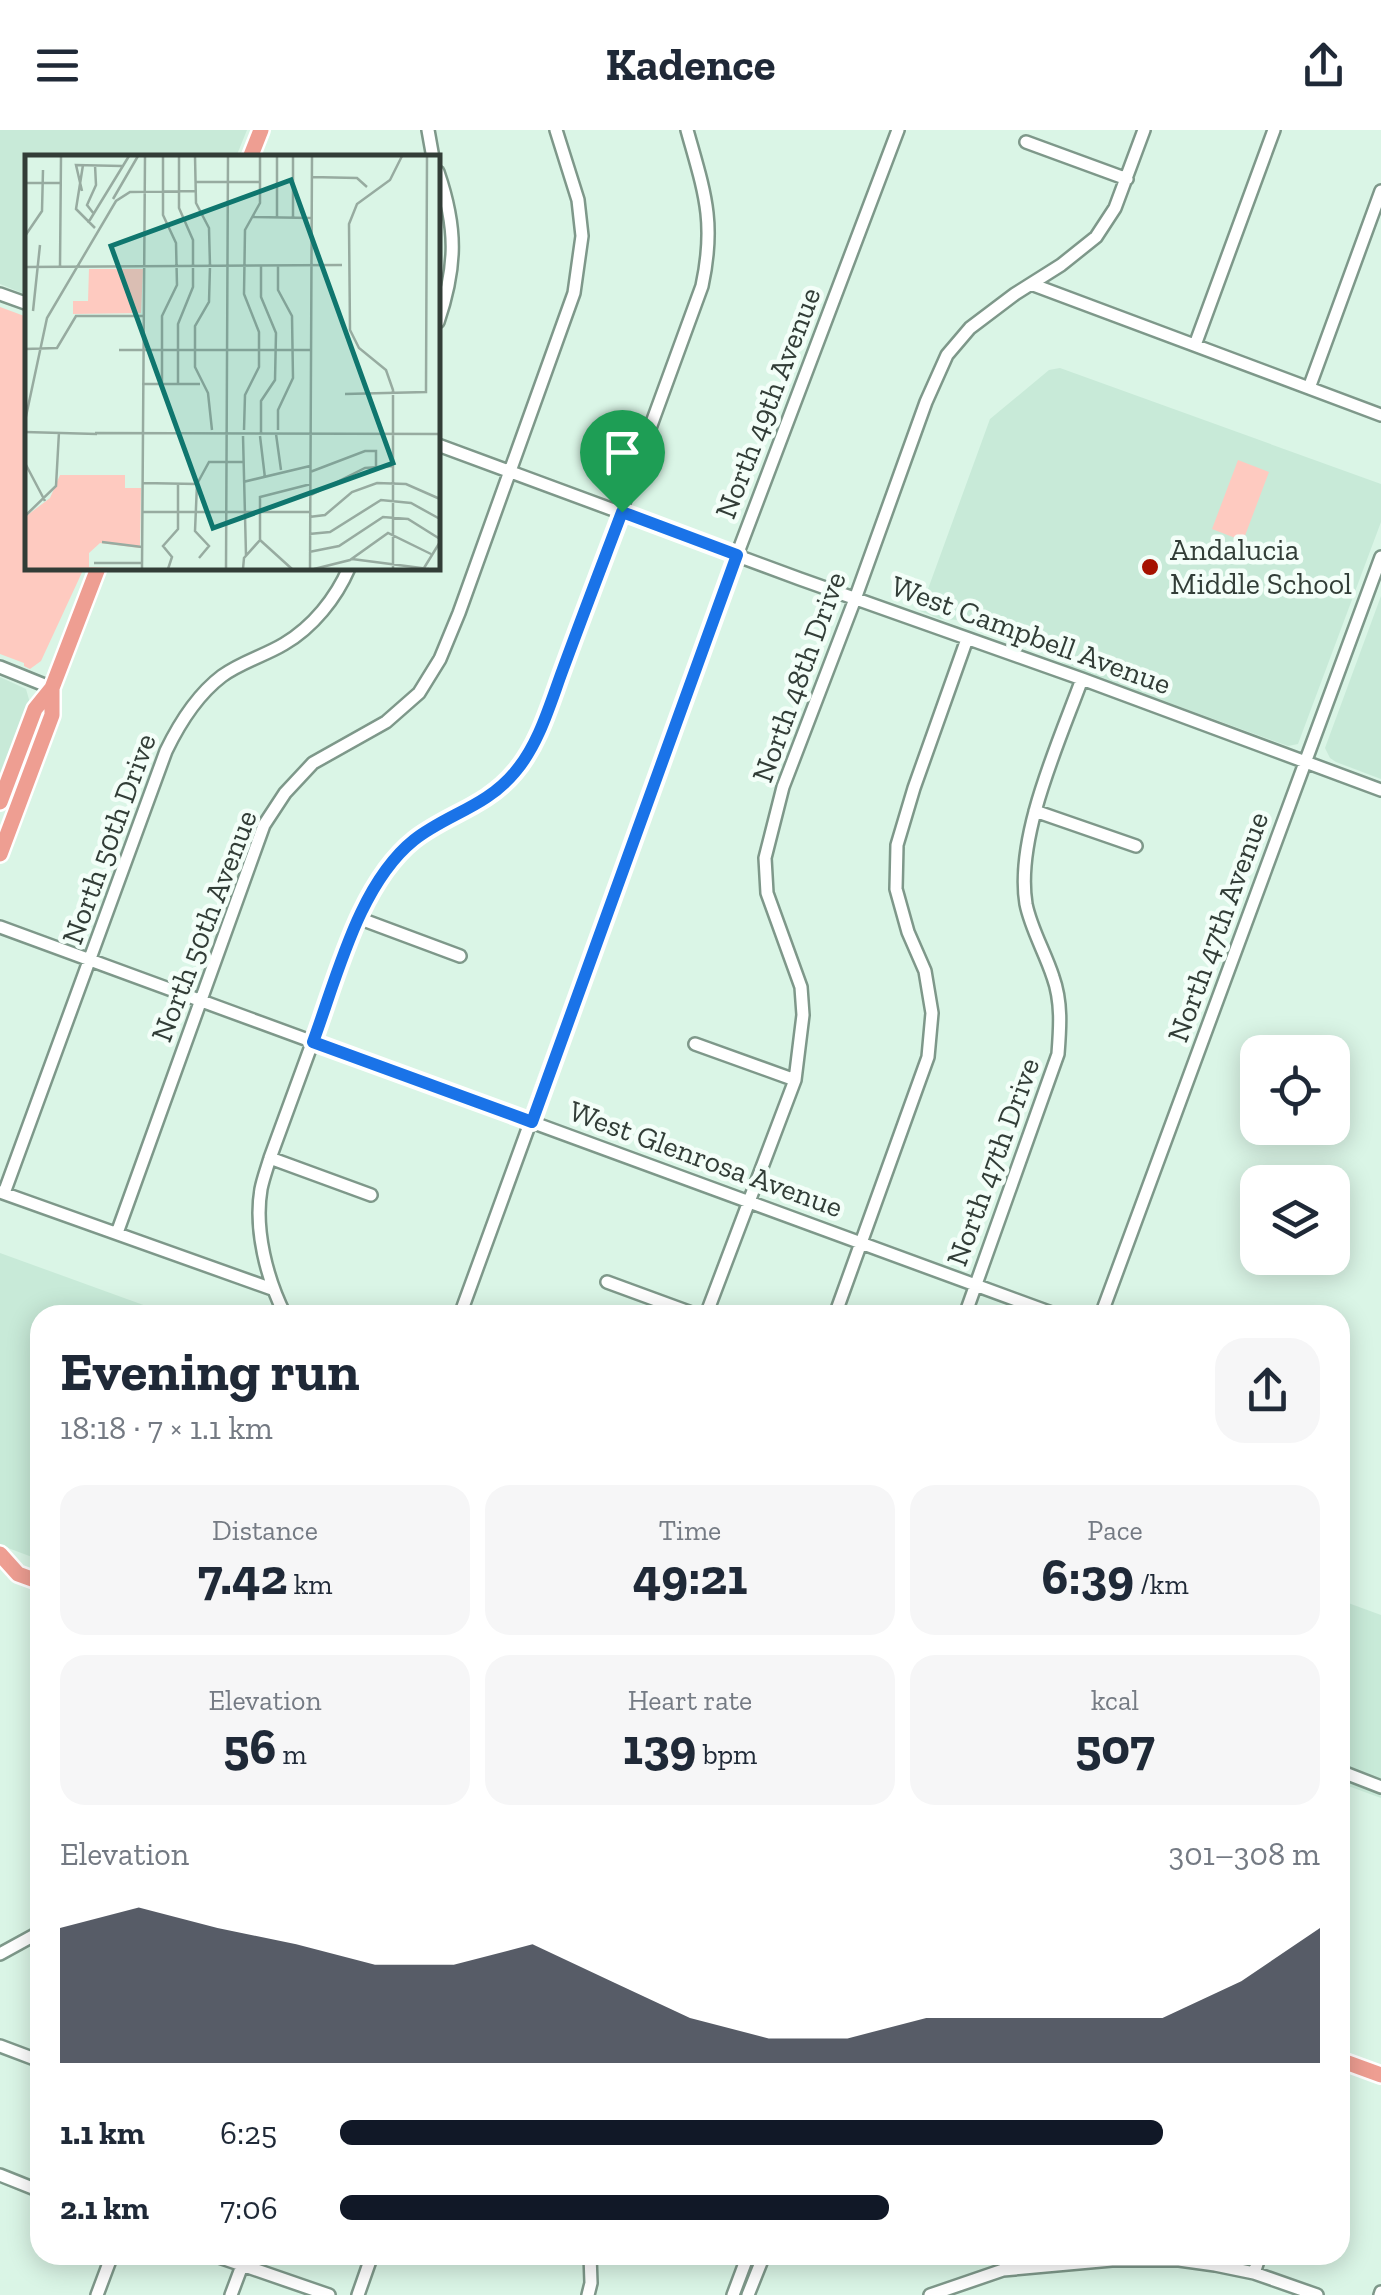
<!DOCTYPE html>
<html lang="en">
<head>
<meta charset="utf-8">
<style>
  :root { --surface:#fff; --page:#f6f6f7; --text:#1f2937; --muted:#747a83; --accent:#111827 }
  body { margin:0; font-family:"Zilla Slab",serif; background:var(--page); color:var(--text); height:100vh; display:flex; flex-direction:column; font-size:38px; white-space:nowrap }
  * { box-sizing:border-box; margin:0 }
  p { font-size:32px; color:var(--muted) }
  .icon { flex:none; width:55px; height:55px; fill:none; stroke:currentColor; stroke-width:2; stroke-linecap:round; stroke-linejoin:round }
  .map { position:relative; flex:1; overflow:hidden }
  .drawer { position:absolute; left:30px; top:1175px; width:1320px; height:960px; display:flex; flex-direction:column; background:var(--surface); border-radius:30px; box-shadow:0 5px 25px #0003 }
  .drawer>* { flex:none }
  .controls { position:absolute; left:1240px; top:905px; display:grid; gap:20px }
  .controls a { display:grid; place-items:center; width:110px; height:110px; border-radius:20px; background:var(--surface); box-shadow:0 5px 25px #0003; font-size:50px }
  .pin { position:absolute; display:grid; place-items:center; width:85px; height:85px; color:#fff; margin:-102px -42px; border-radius:50% 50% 50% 0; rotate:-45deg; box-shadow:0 0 10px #0007 }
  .pin .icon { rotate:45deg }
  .round { display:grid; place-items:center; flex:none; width:105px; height:105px; border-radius:30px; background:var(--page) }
  .head { display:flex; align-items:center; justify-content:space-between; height:170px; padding:0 30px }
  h1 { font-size:55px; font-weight:700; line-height:75px }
  .stats { display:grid; grid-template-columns:repeat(3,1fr); gap:15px; height:170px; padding:10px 30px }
  .stats div { display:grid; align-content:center; border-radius:25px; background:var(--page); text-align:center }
  .stats b { font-size:50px; font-weight:700 }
  .stats small { font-size:28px; font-weight:400 }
  .stats p { font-size:28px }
  .chart { height:280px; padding:20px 30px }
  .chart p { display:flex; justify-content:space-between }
  .chart svg { width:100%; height:180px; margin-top:10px; fill:var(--accent); opacity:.7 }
  ul { padding:0 30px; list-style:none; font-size:32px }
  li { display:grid; grid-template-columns:160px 120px 1fr; align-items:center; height:75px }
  li i { height:25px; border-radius:12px; background:var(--accent) }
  header { display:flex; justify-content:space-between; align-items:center; height:130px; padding:0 30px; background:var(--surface); font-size:45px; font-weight:700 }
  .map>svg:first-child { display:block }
  .built { fill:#c8ead8 }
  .green { fill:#fecac0 }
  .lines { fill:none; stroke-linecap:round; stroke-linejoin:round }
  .minor-casing { stroke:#7e988a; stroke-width:16 }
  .major-casing { stroke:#fff; stroke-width:20 }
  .minor { stroke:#fff; stroke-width:11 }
  .major { stroke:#ee9e92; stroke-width:15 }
  .route-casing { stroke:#fff; stroke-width:20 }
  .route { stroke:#1a73e8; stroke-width:12 }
  .poi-dot { fill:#a51200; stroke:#f3fef8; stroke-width:4 }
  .labels { text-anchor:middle; stroke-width:9; stroke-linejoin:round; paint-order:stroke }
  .street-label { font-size:30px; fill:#323d37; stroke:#f3fef8 }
  .poi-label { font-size:30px; fill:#323d37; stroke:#f3fef8; text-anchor:start }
  .inset-road { fill:none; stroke:#97aba0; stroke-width:2.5 }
  .view { fill:#0f766e; fill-opacity:0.15; stroke:#0f766e; stroke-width:5 }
  .inset-edge { fill:none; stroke:#323d37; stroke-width:5 }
</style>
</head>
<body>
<header><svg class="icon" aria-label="menu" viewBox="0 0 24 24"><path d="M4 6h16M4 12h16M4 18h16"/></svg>Kadence<svg class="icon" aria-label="share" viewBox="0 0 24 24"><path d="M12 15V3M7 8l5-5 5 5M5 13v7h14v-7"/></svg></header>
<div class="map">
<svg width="1381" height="2165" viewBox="0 0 1381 2165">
  <rect width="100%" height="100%" fill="#daf5e6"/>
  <path class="built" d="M0 0H247L236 27 28 28 27 165 0 154Z
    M1060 238 1381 354V392L1298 614 1288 616 1070 537 1036 517 960 490 940 489 920 481 990 289 1049 240Z
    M1381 466V649L1336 632 1330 628 1325 618Z
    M0 547 26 559 30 573 0 646Z
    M0 1123 171 1185H40V1430L0 1415Z
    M1340 1470 1381 1485V1668L1340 1653Z"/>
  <path class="green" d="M0 177 27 187 28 438H84L41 531 30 539 24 536V533L0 524Z
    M1238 330 1269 342 1243 411 1212 399Z"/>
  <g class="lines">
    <defs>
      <path id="minor" d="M428 0 433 28
        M1026 12 1127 49
        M438 42C457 97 457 136 438 192
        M1031 154 1381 285
        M0 164 28 174
        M1195 215 1274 0
        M1309 258 1381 61
        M438 315 800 449 1082 549 1381 660
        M0 537 52 558
        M1035 681 1136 716
        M358 788 460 826
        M0 797 1057 1185
        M695 914 795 950
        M270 1028 371 1065
        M0 1062 272 1159
        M4 1063 166 621C179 594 197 565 222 546 241 532 264 526 284 514 313 497 336 468 349 438
        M117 1103 264 695 285 663 313 633 386 592 419 563 440 529 459 483 574 163 582 106 578 70 556 0
        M607 1152 697 1185
        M285 1185C267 1149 254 1100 261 1059 263 1049 267 1038 270 1028L358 788C373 759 389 728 416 708 449 685 484 676 512 645 540 615 551 571 565 534 584 484 603 433 622 382L627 361 702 156C716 91 704 61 687 0
        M460 1185 737 425 898 0
        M706 1185 795 950 803 885 801 857 767 763 765 728 783 657 855 469 926 272 947 225 970 198 1015 164 1061 135 1096 107 1115 78 1144 0
        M835 1185 928 927 932 883 925 841 908 802 896 759 897 715 914 658 967 509
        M965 1185 1058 924C1060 898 1062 872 1053 847 1045 822 1031 799 1026 774 1015 707 1059 612 1082 549
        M1101 1185 1381 427
        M1340 1641 1381 1657
        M0 1824 40 1802
        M0 1916 40 1931
        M0 2045 40 2061
        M213 2125 329 2165
        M1254 2143 1260 2125
        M97 2165 112 2125
        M231 2165 246 2125
        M358 2165 372 2125
        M588 2165 591 2153 590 2125
        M733 2165 748 2125
        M748 2165 764 2125
        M930 2165 1003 2140 1112 2130H1179L1215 2135 1254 2143 1317 2165
        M1380 2165 1381 2162"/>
      <path id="major" d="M250 28 261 0
        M0 672 35 579 52 558 98 438
        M0 724 52 585V558
        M0 1424 18 1444 40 1452
        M1340 1930 1381 1945"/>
    </defs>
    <use href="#minor" class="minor-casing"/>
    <use href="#major" class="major-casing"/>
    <use href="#minor" class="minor"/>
    <use href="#major" class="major"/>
  </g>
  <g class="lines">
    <defs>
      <path id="route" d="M622 382 737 425 532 992 313 912C337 847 359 754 414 710 447 684 486 677 515 642 539 614 550 574 563 539 582 487 602 435 622 382Z"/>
    </defs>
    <use href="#route" class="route-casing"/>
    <use href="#route" class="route"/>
  </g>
  <circle class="poi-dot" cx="1150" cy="437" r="10"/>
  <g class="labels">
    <g class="street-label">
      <text transform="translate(768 273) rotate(-69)" y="10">North 49th Avenue</text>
      <text transform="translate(1031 505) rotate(20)" y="10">West Campbell Avenue</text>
      <text transform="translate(799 547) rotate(-70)" y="10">North 48th Drive</text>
      <text transform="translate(109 709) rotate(-70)" y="10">North 50th Drive</text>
      <text transform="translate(204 796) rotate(-69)" y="10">North 50th Avenue</text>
      <text transform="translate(1218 797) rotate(-70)" y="10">North 47th Avenue</text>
      <text transform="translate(706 1029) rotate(20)" y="10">West Glenrosa Avenue</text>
      <text transform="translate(993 1032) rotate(-70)" y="10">North 47th Drive</text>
    </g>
    <g class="poi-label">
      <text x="1170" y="430">Andalucia<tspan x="1170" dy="34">Middle School</tspan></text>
    </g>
  </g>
  <g transform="translate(25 25)">
    <rect width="415" height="415" fill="#daf5e6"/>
    <path d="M64 114H118L116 158 48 159V146H63ZM35 320H100V333H116L115 393 75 388 64 398V412L111 414H0V362L25 343Z" fill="#fecac0"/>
    <path class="inset-road" d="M170 1 171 48 184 73 185 111 184 147 170 171V212L183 238 187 275M268 1V62M58 10 51 54 70 73M286 22 332 23 342 32M171 27H235M0 28H35M57 36 51 10 97 11M88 44 113 1M69 59 62 50 71 30 70 10M227 62 286 63M252 62V1M63 68 104 1M0 81 17 56 18 15M253 111V135L267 161 268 223 253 255V275M0 112 317 110M35 112 36 1M8 156 15 90M0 194 32 193 51 161H119M94 195H285M117 229H175M137 229V161L152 130 151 88 138 60V1M153 229V169L168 132V85L154 53V1M320 239 401 237 402 1M0 266 22 163 91 46 105 37 170 36M219 275 220 240 234 212V177L219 139 220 75 235 48V1M0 277 72 279M70 278 415 279M236 279V246L250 225 251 178 236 142V111M251 279 256 315M218 281 221 400M235 281 240 323M0 308 20 346M285 317 340 296H351V311M218 327 285 311M117 328 172 329M284 341 340 313 368 311M117 357H285M0 361 31 331 34 277M284 362 300 360 327 337 352 328 381 329 415 344M284 379 305 377 356 345 386 348 415 364M235 385 267 414M77 387 117 392M284 397 314 391 358 362 383 364 415 384M174 403 184 391 170 376 172 329 184 307H218M327 404 404 414M69 408H117M399 413 415 387M117 414 120 1M143 414 147 402 138 391 153 374V328M201 414 203 1M218 414 219 403 235 385V342L286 329M285 414 287 1M289 414 325 405 363 378 406 399M368 414V235L361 215 334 193 325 175 324 69 332 49 365 25 377 1"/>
    <path class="view" d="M266 25 368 308 188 373 86 91Z"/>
    <rect width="415" height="415" class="inset-edge"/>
  </g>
</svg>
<div class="controls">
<a><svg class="icon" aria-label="locate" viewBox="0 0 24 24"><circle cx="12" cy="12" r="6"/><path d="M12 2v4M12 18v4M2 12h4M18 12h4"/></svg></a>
<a><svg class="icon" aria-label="layers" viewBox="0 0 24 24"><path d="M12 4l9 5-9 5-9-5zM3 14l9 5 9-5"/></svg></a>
</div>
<div class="pin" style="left:622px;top:382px;background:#1e9e55"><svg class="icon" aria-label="arrive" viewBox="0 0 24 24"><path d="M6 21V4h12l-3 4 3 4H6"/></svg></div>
<section class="drawer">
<div class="head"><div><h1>Evening run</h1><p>18:18 · 7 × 1.1 km</p></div><a class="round"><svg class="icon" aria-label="share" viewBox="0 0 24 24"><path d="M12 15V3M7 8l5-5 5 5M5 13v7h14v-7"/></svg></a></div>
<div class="stats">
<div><p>Distance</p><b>7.42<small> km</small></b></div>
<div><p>Time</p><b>49:21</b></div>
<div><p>Pace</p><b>6:39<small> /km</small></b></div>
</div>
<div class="stats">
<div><p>Elevation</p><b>56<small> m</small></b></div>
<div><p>Heart rate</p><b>139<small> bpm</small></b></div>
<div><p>kcal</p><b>507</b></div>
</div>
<div class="chart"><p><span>Elevation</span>301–308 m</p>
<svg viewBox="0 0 160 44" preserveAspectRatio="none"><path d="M0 44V11L10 6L20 11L30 15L40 20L50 20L60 15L70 24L80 33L90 38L100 38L110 33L120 33L130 33L140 33L150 24L160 11V44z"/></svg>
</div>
<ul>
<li><b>1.1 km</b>6:25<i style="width:84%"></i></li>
<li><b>2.1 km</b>7:06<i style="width:56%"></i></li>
</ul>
</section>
</div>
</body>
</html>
